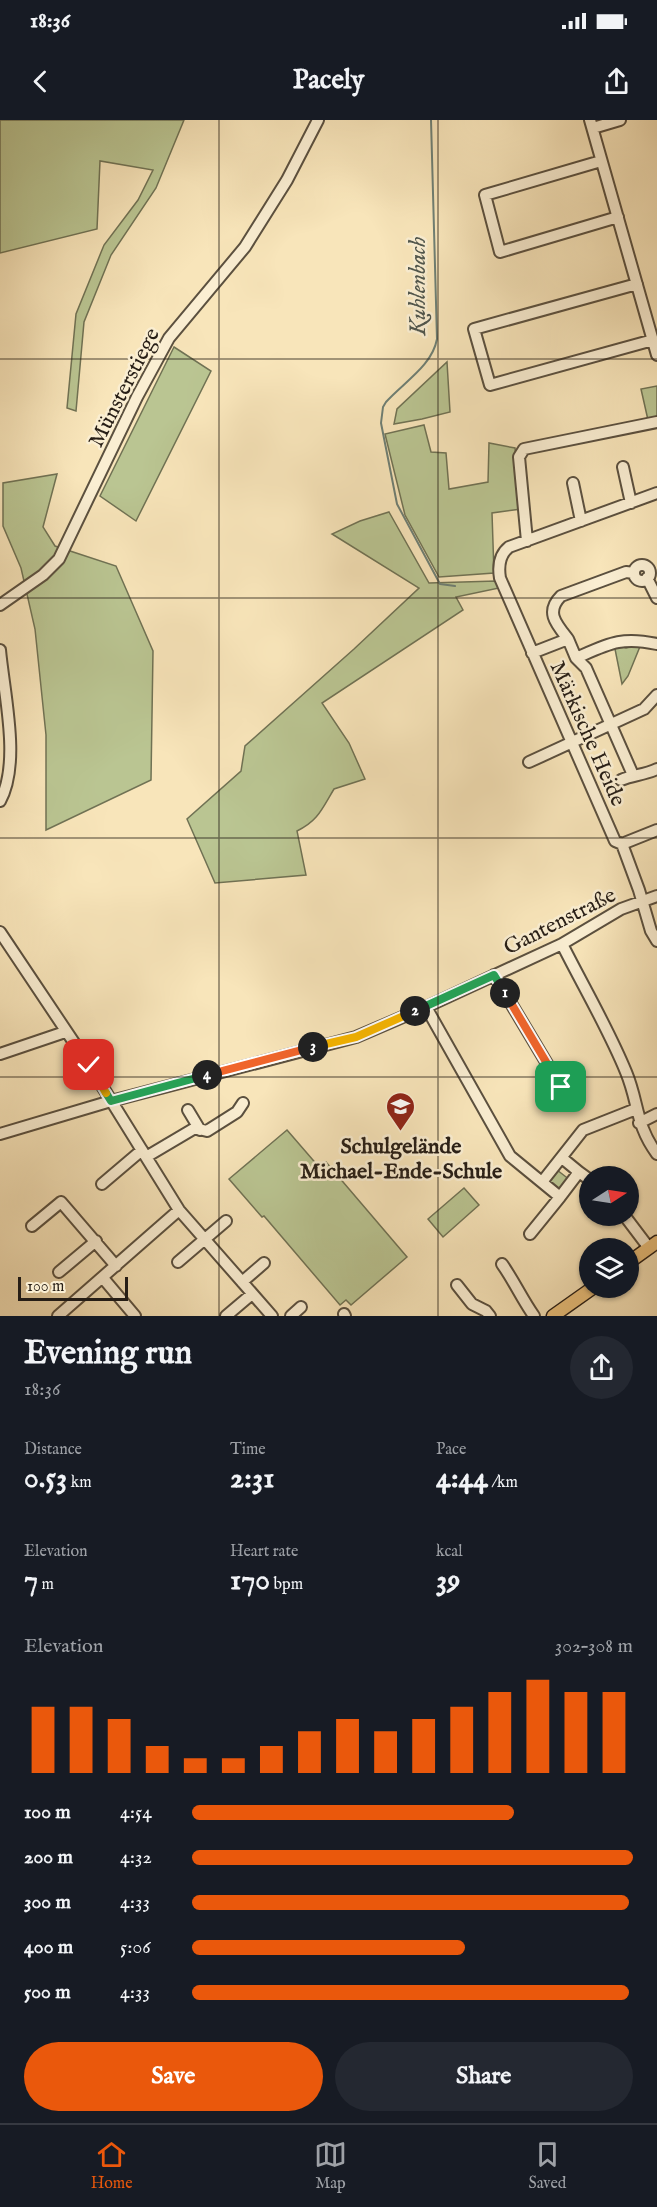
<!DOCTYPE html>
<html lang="en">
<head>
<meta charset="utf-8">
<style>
  :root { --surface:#171b24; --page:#242831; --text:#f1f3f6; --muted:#9ea1a6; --line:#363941; --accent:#ea580c }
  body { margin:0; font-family:"IM FELL English",serif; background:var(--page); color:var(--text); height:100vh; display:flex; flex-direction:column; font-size:22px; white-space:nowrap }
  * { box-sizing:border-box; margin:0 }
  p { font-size:20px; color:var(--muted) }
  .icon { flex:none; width:33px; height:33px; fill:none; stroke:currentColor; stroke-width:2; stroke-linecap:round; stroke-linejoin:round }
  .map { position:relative; height:1196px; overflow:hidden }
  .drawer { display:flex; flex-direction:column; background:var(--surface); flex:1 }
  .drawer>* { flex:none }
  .needle { width:39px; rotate:78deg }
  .tools { position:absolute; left:579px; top:1046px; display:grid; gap:12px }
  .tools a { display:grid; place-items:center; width:60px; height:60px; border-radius:50%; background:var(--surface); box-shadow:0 2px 4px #0004; font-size:30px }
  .scale { position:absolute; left:18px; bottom:15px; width:110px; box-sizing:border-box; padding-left:6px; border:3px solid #271e16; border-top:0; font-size:16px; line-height:21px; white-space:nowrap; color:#271e16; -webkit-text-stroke:4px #faeed2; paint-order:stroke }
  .pin { position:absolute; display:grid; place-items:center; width:51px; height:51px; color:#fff; margin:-26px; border-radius:12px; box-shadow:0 3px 9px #0006 }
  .km { position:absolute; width:30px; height:30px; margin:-15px; border-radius:50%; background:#222; color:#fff; font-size:16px; line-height:30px; text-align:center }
  .round { display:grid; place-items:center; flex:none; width:63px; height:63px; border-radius:32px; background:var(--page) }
  .head { display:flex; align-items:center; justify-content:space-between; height:102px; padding:0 24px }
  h1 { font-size:33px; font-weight:800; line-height:45px }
  .metrics { display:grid; grid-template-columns:repeat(3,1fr); gap:9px; height:102px; padding:6px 24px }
  .metrics div { display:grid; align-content:center }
  .metrics b { font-size:30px; font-weight:800 }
  .metrics small { font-size:16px; font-weight:400 }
  .metrics p { font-size:16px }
  .chart { height:168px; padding:12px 24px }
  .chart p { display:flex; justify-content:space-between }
  .chart svg { width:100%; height:108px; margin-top:6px; stroke:var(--accent); stroke-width:6 }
  .button { display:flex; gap:12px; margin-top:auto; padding:12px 24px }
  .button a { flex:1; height:69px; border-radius:36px; background:var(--accent); color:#fff; font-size:24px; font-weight:800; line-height:69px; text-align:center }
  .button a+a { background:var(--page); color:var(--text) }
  ul { padding:0 24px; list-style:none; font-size:20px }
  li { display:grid; grid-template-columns:96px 72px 1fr; align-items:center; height:45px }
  li i { height:15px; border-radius:8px; background:var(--accent) }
  .status { display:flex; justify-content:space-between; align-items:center; height:42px; padding:0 30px; background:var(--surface); direction:ltr }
  .status svg { height:16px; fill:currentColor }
  header { display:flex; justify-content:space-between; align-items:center; height:78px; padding:0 24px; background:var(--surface); font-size:27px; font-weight:800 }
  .tab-bar { display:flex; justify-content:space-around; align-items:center; height:84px; border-top:2px solid var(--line); background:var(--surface); font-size:16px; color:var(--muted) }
  .tab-bar a { display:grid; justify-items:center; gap:3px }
  .tab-bar .selected { color:var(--accent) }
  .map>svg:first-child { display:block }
  .green { fill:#bac592; stroke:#707254; stroke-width:1.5 }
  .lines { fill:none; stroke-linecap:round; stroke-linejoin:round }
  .stream { stroke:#6e7f74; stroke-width:2 }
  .minor-casing { stroke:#5b503f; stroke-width:14 }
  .major-casing { stroke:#271e16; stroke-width:15 }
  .minor { stroke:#faeed2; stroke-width:10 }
  .major { stroke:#ecc27d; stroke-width:12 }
  .split-1-casing { stroke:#fff; stroke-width:12 }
  .split-2-casing { stroke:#fff; stroke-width:12 }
  .split-3-casing { stroke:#fff; stroke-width:12 }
  .split-4-casing { stroke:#fff; stroke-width:12 }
  .split-5-casing { stroke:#fff; stroke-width:12 }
  .split-6-casing { stroke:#fff; stroke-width:12 }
  .split-1 { stroke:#f0652b; stroke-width:8 }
  .split-2 { stroke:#22a559; stroke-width:8 }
  .split-3 { stroke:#f5b400; stroke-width:8 }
  .split-4 { stroke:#f0652b; stroke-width:8 }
  .split-5 { stroke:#22a559; stroke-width:8 }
  .split-6 { stroke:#f5b400; stroke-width:8 }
  .grid { fill:none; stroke:#271e16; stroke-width:1.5; stroke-opacity:0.55 }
  .labels { text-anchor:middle; stroke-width:5; stroke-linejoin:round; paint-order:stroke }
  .street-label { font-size:22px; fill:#271e16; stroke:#faeed2 }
  .poi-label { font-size:22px; font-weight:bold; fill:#271e16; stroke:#faeed2 }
  .water-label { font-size:24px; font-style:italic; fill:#50564d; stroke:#faeed2 }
</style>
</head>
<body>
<div class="status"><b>18:36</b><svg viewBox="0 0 49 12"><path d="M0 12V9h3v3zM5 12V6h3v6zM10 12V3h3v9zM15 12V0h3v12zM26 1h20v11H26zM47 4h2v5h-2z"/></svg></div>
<header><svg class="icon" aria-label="back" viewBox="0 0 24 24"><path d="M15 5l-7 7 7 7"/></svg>Pacely<svg class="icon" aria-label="share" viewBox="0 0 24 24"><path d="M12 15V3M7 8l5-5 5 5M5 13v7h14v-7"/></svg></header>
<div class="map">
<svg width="657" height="1196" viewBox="0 0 657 1196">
  <rect width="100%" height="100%" fill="#f8e5ba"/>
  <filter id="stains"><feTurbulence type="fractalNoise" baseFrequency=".00333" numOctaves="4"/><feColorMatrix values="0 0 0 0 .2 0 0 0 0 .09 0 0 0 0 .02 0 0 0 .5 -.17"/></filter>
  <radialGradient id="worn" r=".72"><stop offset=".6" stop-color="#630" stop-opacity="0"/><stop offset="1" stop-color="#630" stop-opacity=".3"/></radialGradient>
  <path class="green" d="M0 0H184L156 68 111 135 84 202 76 291 67 288 76 194 104 125 138 80 153 50 100 41 97 109 0 133Z
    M174 227 211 251 136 401 100 376Z
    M447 242 450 292 422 299 394 304 397 289Z
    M657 266V298L648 300 641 269Z
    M424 305 431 332 446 333 449 369 488 362 489 323 515 328 521 389 492 393 494 453 439 457 405 395 385 314Z
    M57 354 43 407 55 426 116 446 153 531 151 660 46 710V615L35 509 21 448 3 406V363Z
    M389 392 429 463 496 461 499 468 456 477 463 490 322 583 349 623 365 659 334 669C322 689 318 701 297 711L306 755 215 763 187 699 241 651 245 626 354 529 419 468 332 414 360 401Z
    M614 524 626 528 641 524 628 556 622 564Z
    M287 1010 319 1047 326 1042 407 1137 351 1185 346 1180 340 1185 264 1096 262 1097 229 1059Z
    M557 1050 570 1060 559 1072 550 1064 549 1061Z
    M464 1068 479 1085 443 1117 428 1099Z"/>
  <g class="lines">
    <path class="stream" d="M431 0 437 219C432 246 404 262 386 282L383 287 381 303 397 384 440 464 455 466"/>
    <defs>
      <path id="minor" d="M590 0 657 235
        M593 8 620 0
        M601 41 485 75 500 132 618 97
        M637 164 474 209 490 265 653 220
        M623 347 631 383
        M573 363 581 401
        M657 373 509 427C499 435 498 446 500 458L615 721 622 724 639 770 651 811 657 821
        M527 421 519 337 524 329 657 302
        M634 453a8 8 0 1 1 16 0a8 8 0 1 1-16 0Z
        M647 458 657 478
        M0 485 43 455 59 439 137 277 169 218 245 127 287 60 318 0
        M568 519 576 538 586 548 633 655
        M0 530C4 574 21 643 0 681
        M532 533 568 519C556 504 545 492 561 476L626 452 634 453
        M576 538C608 524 621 516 657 524
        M529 642 644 589 657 575
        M621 660C633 655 644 655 657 649
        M622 724 657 710
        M0 812 89 945 179 1090 272 1196
        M562 824C583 866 608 908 626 952 639 983 635 1004 657 1034
        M494 855 561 967
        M426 887 510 1036 560 1077 579 1052 562 1038
        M0 934 65 912
        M188 990 200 1010
        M639 1003 657 994
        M0 1014 111 981 356 917 426 887 562 824 621 789 657 776
        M146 1037 195 1008 207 1011 237 992 243 983
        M579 1052 590 1060
        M542 1062 583 1010 636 989
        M102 1064 142 1030
        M624 1095 649 1128
        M32 1106 61 1082 116 1146
        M530 1114 560 1077
        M178 1142 226 1101
        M502 1144C514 1161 522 1179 534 1196
        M59 1152 96 1121
        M103 1158 135 1196
        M242 1162 264 1143
        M457 1165 472 1184 486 1191 490 1196
        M344 1194 345 1196
        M58 1196 179 1090
        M226 1196 252 1174
        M291 1196 301 1187"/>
      <path id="major" d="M628 1143 657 1122
        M553 1196 594 1167"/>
    </defs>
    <use href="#minor" class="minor-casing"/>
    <use href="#major" class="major-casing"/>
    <use href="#minor" class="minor"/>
    <use href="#major" class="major"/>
  </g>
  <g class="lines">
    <defs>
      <path id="split-1" d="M505 873 561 967"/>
      <path id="split-2" d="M415 891 494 855 505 873"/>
      <path id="split-3" d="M313 927 356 917 415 891"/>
      <path id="split-4" d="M207 955 313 927"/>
      <path id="split-5" d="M106 973 111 981 207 955"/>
      <path id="split-6" d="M89 945 106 973"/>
    </defs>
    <use href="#split-1" class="split-1-casing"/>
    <use href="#split-2" class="split-2-casing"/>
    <use href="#split-3" class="split-3-casing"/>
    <use href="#split-4" class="split-4-casing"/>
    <use href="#split-5" class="split-5-casing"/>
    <use href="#split-6" class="split-6-casing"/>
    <use href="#split-1" class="split-1"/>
    <use href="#split-2" class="split-2"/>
    <use href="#split-3" class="split-3"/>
    <use href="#split-4" class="split-4"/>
    <use href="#split-5" class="split-5"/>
    <use href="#split-6" class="split-6"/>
  </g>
  <path class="grid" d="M219 0V1196M438 0V1196M0 239H657M0 478H657M0 718H657M0 957H657"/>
  <defs>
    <symbol id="school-pin" viewBox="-11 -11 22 30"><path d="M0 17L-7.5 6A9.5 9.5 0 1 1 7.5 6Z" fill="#8f2418" stroke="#faeed2"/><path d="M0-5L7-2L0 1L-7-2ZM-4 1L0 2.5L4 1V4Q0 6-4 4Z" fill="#fff"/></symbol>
  </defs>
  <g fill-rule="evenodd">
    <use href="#school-pin" x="384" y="970" width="33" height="45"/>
  </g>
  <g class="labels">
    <g class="street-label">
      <text transform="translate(123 267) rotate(-63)" y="8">Münsterstiege</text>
      <text transform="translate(589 613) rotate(66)" y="8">Märkische Heide</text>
      <text transform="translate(559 800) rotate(-27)" y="8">Gantenstraße</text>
    </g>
    <g class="poi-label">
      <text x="401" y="1033">Schulgelände<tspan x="401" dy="25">Michael-Ende-Schule</tspan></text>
    </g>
    <g class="water-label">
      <text transform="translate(417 166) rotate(-90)" y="8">Kuhlenbach</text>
    </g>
  </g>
  <rect width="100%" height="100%" filter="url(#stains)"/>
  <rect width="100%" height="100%" fill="url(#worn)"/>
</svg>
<div class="tools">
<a><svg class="needle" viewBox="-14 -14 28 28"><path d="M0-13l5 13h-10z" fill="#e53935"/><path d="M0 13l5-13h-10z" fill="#9ea1a6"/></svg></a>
<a><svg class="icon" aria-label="layers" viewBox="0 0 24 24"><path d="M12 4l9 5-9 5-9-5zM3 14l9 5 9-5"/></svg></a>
</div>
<div class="scale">100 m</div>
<div class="pin" style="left:561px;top:967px;background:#1e9e55"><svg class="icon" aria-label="arrive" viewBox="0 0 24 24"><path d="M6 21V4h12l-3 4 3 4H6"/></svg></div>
<div class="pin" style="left:89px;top:945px;background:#d93025"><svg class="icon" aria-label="check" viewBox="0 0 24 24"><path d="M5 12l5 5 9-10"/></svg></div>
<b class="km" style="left:505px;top:873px">1</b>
<b class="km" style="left:415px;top:891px">2</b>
<b class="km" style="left:313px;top:927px">3</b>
<b class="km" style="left:207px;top:955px">4</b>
</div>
<section class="drawer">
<div class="head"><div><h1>Evening run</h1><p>18:36</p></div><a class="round"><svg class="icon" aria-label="share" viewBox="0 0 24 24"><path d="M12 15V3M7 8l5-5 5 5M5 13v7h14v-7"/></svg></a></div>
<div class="metrics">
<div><p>Distance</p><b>0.53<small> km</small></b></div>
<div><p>Time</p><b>2:31</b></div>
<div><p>Pace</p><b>4:44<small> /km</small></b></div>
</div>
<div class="metrics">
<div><p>Elevation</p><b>7<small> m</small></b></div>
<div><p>Heart rate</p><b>170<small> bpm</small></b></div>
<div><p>kcal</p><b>39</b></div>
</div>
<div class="chart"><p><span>Elevation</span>302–308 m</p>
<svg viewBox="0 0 160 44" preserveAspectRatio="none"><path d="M5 44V17M15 44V17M25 44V22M35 44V33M45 44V38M55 44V38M65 44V33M75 44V27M85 44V22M95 44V27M105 44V22M115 44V17M125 44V11M135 44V6M145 44V11M155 44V11"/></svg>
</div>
<ul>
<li><b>100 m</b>4:54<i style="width:73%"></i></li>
<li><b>200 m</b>4:32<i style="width:100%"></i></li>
<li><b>300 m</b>4:33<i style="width:99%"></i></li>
<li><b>400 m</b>5:06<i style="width:62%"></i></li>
<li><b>500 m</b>4:33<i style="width:99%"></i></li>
</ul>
<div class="button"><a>Save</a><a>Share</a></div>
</section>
<nav class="tab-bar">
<a class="selected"><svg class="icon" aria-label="home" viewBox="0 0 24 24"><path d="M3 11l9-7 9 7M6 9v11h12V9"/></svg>Home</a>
<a><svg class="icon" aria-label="map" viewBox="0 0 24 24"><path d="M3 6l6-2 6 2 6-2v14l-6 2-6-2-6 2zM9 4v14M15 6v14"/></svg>Map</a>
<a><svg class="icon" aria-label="saved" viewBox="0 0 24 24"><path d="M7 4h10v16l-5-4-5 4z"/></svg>Saved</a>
</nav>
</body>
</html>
